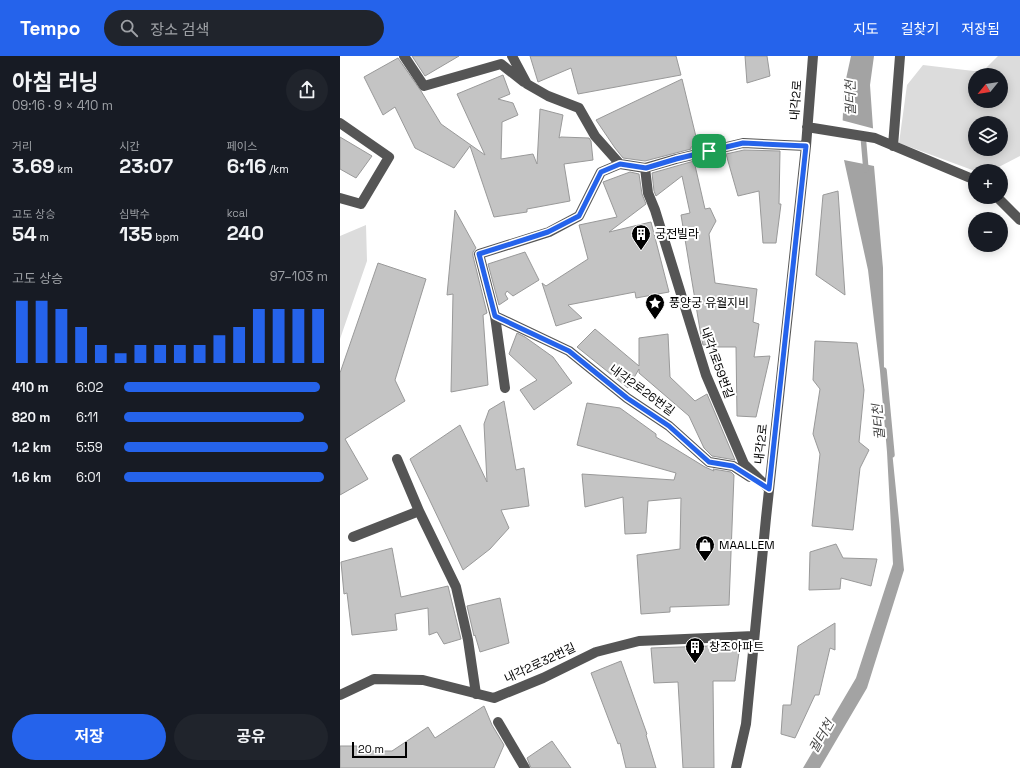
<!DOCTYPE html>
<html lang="ko">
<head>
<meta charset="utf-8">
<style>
  :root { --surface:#171b24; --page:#20242c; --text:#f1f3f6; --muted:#9ea1a6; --accent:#2563eb }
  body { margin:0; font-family:"Space Grotesk","Noto Sans KR",sans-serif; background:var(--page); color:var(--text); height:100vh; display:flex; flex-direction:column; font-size:15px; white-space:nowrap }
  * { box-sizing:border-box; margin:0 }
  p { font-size:13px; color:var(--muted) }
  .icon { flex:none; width:22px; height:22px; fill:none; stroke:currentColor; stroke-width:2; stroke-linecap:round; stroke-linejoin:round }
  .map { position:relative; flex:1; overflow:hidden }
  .side { display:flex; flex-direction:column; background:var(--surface); width:340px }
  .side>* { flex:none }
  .needle { width:26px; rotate:240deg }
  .buttons { position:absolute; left:628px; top:12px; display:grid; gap:8px }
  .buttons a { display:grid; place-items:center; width:40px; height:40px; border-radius:50%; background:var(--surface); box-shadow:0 2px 10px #0003; font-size:20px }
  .scale { position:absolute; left:12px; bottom:10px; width:55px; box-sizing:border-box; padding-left:4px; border:2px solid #000; border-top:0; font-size:11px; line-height:14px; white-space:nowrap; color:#000; -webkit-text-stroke:3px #fff; paint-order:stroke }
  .pin { position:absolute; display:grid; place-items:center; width:34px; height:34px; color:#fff; margin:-17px; border-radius:8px; box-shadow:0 2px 6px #0006 }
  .round { display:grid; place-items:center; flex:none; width:42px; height:42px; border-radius:21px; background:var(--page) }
  .head { display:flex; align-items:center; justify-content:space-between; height:68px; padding:0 12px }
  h1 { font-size:22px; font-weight:700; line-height:30px }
  .metrics { display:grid; grid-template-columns:repeat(3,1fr); gap:6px; height:68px; padding:4px 12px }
  .metrics div { display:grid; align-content:center }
  .metrics b { font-size:20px; font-weight:700 }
  .metrics small { font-size:11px; font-weight:400 }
  .metrics p { font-size:11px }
  .chart { height:112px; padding:8px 12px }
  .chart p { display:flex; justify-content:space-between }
  .chart svg { width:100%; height:72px; margin-top:4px; stroke:var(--accent); stroke-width:6 }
  .primary-button { display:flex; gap:8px; margin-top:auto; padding:8px 12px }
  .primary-button a { flex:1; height:46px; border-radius:24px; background:var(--accent); color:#fff; font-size:16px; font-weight:700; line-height:46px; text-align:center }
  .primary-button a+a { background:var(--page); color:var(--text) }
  ul { padding:0 12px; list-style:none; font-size:13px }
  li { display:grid; grid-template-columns:64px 48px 1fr; align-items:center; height:30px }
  li i { height:10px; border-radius:5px; background:var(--accent) }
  header { display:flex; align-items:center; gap:24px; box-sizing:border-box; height:56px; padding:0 20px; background:var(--accent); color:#fff }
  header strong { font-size:19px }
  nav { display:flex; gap:22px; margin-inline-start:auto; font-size:14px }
  .search { width:280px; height:36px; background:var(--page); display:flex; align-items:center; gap:10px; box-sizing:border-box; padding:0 14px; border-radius:22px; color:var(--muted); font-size:15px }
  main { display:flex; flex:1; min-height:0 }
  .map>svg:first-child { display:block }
  .green { fill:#dcdcdc; fill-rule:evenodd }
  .water { fill:#a3a3a3 }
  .pier { fill:#fff }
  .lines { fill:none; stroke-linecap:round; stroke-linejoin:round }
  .stream { stroke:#a3a3a3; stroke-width:5.5 }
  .building { fill:#c4c4c4; stroke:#999 }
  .minor { stroke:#555; stroke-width:10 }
  .route-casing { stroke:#fff; stroke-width:8 }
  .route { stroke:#2563eb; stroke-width:5 }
  .labels { text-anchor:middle; stroke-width:4; stroke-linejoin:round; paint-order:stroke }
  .street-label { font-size:12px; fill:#000; stroke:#fff }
  .poi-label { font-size:12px; fill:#000; stroke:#fff; text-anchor:start }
  .water-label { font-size:13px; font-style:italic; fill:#444; stroke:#fff }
</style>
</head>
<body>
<header>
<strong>Tempo</strong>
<div class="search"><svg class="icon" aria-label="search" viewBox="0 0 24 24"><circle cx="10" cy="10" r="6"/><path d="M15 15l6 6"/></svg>장소 검색</div>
<nav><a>지도</a><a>길찾기</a><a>저장됨</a></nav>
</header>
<main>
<section class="side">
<div class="head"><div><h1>아침 러닝</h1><p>09:16 · 9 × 410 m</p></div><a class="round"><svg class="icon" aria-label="share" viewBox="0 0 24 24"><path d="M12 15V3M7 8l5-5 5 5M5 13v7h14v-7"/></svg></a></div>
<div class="metrics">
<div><p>거리</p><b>3.69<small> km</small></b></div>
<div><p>시간</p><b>23:07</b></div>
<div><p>페이스</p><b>6:16<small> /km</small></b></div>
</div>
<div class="metrics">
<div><p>고도 상승</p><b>54<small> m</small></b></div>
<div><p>심박수</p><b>135<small> bpm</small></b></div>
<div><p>kcal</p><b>240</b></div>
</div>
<div class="chart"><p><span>고도 상승</span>97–103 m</p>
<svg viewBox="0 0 160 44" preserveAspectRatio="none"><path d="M5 44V6M15 44V6M25 44V11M35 44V22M45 44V33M55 44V38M65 44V33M75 44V33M85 44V33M95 44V33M105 44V27M115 44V22M125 44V11M135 44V11M145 44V11M155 44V11"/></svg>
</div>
<ul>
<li><b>410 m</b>6:02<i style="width:96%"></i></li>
<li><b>820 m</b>6:11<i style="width:88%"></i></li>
<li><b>1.2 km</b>5:59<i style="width:100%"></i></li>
<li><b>1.6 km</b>6:01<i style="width:98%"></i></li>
</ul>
<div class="primary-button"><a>저장</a><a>공유</a></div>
</section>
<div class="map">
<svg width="680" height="712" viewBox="0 0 680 712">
  <rect width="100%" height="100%" fill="#fff"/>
  <path class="green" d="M658 0H680V100L651 115H635L559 87 567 29 583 9 642 16ZM635 19H661V45H635ZM635 67H661V93H635Z
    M26 169 27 205 0 283V180Z"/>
  <path class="water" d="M511 0H534L530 29 534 86 502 80 504 32Z
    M504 104 534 110 543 212 544 315 564 514 527 632 480 712H463L516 622 553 508 547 396 540 315 528 214Z"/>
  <path class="pier" d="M501 64 535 73 534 88 502 82 500 80Z"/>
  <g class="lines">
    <path class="stream" d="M523 79 526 114
      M544 314 552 399"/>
  </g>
  <path class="building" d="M72 0H119L85 20Z
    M190 0H336L341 19 238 38 231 12 198 26Z
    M405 0H427L430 20 407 27Z
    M58 2 81 35 101 68 145 99 117 38 163 19 170 38 158 43 173 47 178 59 162 66 161 103 193 98 197 108 200 53 223 59 219 82 221 81 249 82 251 85 253 104 224 108 230 145 187 153V156L154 161 130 90 114 112 75 92 55 51 43 59 24 21Z
    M342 23 358 89 351 91V93L305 105 283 102 275 92 256 64Z
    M0 81 32 100 16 122 0 113Z
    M404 94 440 95 439 148H441L436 187H423L419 135 398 140 386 98Z
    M354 105 365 153 370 152 376 165 369 178 375 227 417 233 413 266 419 268 414 301 430 300 416 361 397 360 396 291H376V288L363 289 361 280 341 159 350 157 342 120 316 140 314 135 312 117Z
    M290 116 299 118 302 138 306 148 269 176 311 166 329 236 296 242 295 236 228 249 242 262 216 270 202 227 206 230 248 203 239 169 277 161 263 126Z
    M498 135 505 239 476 219 483 139Z
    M115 154 136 192 133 196V200L147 257 143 259 148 329 111 336 113 238 107 239Z
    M185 196 199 224 173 240 167 235 165 238 168 243 159 249 148 208Z
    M38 207 86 223 55 324 65 345 5 383 28 423 0 439V317Z
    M255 273 299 310V282L328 278 330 321 355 345 367 338 395 404 372 400 364 392 349 360 299 317V313L288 332 237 291Z
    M177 277 185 281 213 301 232 327 194 354 180 334 197 324 169 298Z
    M475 285 517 287 524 334 519 386 529 394 520 412 513 474 472 470 480 398 473 378 480 333 473 324Z
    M164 345 176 414 184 412 189 450 161 454 169 472 150 493 123 514 70 403 120 369 147 426 144 368 149 354Z
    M247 347 280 352 316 378V381L365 411 374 415 373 413 391 416 394 419 389 549 330 551V556L301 558 297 499 340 493 341 442 308 445 306 477 285 478 283 441 245 451 242 418 334 424 336 417 237 389Z
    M496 488 503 502 537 503 531 530 501 522 500 533 469 534 470 496Z
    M52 492 61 541 108 530 121 583 104 588 97 576 89 579 88 552 55 558 57 574 12 579 7 537 4 538 1 506Z
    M160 542 169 587 140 596 135 579 134 580 127 550Z
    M495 567V594L490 592 479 639H475L455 682 441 678 443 649H451L458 590Z
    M400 589 395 625H373L374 712H343L338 626 314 627 311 592Z
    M281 605 307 678 306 679 316 712H286L280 687 278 688 251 617Z
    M144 650 152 669 164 689 154 712H0V690H17V695H52L88 671 95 682Z
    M212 685 231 712H191L187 702Z"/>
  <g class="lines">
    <path class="minor" d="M64 0 84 30 161 8 184 26
      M172 0 187 28 208 40 239 52 255 80 280 108 305 112 308 137 315 154 366 319 404 408 429 433
      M0 67 49 101 21 148 0 142
      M467 71 535 82 635 124
      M553 90 560 0
      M305 112 336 103 403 87 466 90
      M657 141 680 164
      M155 260 229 295 287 342 329 370 369 406 393 410 410 421
      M165 332 155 260 139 198 209 176 239 160 261 116 280 108
      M57 403 79 455 116 531 128 584 136 638
      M13 481 79 455
      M0 639 34 623 83 624 154 642 203 622 256 596 299 585 414 580
      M158 666 185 712
      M396 712 406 668 426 462 466 90 473 0"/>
  </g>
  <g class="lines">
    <defs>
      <path id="route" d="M403 87 466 90 429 433 393 410 369 406 329 370 287 342 229 295 155 260 139 198 208 176 239 160 261 116 280 108 306 112 336 103Z"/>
    </defs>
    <use href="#route" class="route-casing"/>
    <use href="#route" class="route"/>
  </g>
  <defs>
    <symbol id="building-pin" viewBox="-11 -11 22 30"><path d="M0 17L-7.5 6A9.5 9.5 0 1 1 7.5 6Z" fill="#000" stroke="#fff"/><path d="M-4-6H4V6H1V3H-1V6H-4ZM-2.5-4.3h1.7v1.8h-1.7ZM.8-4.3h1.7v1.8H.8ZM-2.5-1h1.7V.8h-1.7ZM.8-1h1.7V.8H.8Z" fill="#fff"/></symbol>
    <symbol id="sight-pin" viewBox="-11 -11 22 30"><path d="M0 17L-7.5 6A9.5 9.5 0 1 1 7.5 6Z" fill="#000" stroke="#fff"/><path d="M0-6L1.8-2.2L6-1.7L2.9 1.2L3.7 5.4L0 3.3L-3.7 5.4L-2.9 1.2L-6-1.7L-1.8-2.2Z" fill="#fff"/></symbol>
    <symbol id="shop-pin" viewBox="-11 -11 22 30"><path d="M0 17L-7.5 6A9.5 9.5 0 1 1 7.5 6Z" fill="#000" stroke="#fff"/><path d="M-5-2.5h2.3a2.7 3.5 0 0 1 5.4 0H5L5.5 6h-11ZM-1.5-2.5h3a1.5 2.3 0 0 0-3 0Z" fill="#fff"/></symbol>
  </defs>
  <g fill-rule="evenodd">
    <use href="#building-pin" x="290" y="167" width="22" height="30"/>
    <use href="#sight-pin" x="304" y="236" width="22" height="30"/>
    <use href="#shop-pin" x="354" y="478" width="22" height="30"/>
    <use href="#building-pin" x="344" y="580" width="22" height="30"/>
  </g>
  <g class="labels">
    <g class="street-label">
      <text transform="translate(456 44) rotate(-86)" y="4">내각2로</text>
      <text transform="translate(377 307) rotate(70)" y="4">내각1로59번길</text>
      <text transform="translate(302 334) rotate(36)" y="4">내각2로26번길</text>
      <text transform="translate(421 388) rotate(-84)" y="4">내각2로</text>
      <text transform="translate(200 607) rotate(-25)" y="4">내각2로32번길</text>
    </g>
    <g class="poi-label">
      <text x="315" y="182">궁전빌라</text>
      <text x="329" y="251">풍양궁 유월지비</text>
      <text x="379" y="493">MAALLEM</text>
      <text x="369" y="595">창조아파트</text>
    </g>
    <g class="water-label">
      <text transform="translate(510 42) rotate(-91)" y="5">궐터천</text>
      <text transform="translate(538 366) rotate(-95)" y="5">궐터천</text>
      <text transform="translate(481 680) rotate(-60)" y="5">궐터천</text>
    </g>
  </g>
</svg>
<div class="buttons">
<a><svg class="needle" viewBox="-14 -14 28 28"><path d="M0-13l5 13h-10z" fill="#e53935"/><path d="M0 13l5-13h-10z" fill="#9ea1a6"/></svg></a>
<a><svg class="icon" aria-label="layers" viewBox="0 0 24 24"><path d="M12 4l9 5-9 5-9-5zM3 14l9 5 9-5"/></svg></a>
<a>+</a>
<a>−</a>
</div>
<div class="scale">20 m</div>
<div class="pin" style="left:369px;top:95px;background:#1e9e55"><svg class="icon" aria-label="arrive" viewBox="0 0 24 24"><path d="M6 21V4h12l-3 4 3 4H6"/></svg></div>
</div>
</main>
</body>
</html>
